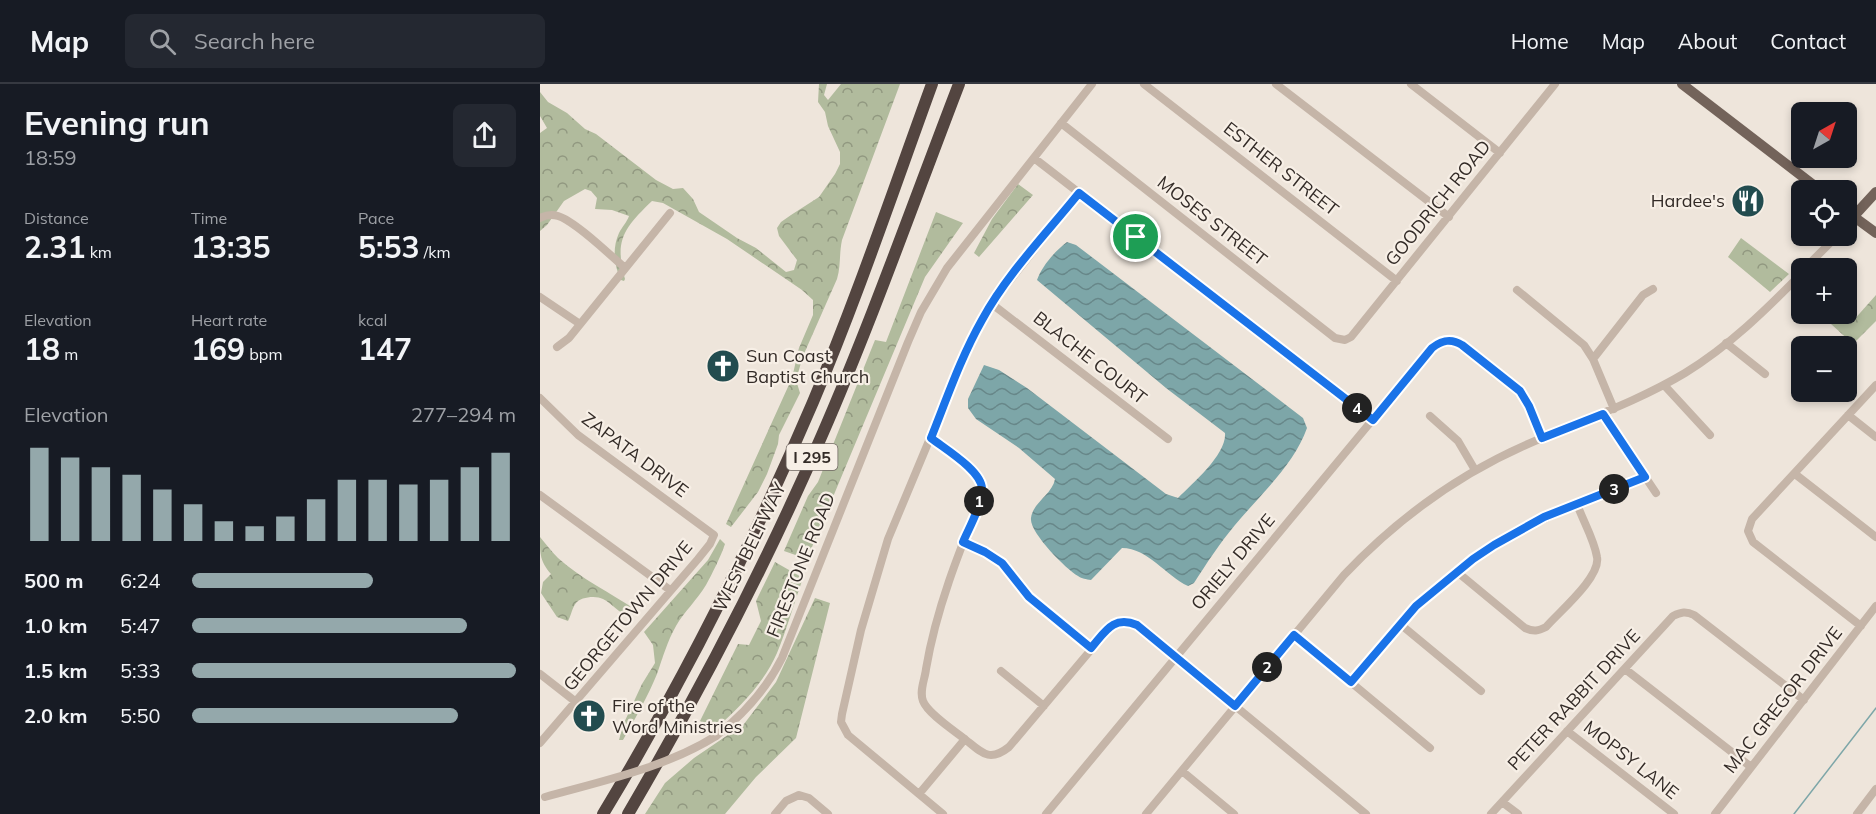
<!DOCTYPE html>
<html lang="en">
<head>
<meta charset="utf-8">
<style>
  :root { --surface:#171b24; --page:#242831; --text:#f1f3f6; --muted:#9ea1a6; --line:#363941; --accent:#94a8ab }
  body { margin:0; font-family:Mulish,sans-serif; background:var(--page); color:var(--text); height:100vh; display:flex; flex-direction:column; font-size:22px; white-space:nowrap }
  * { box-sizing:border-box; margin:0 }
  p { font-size:20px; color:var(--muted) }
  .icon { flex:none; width:33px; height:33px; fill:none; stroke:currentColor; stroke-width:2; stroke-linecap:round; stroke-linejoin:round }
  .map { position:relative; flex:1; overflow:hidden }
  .drawer { display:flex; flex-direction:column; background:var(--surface); width:540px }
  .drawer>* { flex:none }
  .needle { width:39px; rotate:39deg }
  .controls { position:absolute; left:1251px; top:18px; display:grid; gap:12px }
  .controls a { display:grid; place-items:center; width:66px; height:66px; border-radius:9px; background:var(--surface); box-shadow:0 3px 9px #0003; font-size:30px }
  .pin { position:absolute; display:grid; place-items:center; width:51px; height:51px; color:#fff; margin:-26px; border:3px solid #fff; border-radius:50%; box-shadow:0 2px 6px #0007 }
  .km { position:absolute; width:30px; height:30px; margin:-15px; border-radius:50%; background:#222; color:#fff; font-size:16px; line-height:30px; text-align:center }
  .round { display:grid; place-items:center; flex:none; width:63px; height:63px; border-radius:9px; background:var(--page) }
  .overview { display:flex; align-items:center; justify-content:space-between; height:102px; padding:0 24px }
  h1 { font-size:33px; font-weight:700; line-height:45px }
  .figures { display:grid; grid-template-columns:repeat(3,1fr); gap:9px; height:102px; padding:6px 24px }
  .figures div { display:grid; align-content:center }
  .figures b { font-size:30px; font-weight:700 }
  .figures small { font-size:16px; font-weight:400 }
  .figures p { font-size:16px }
  .chart { height:168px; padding:12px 24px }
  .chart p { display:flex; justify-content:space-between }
  .chart svg { width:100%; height:108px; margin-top:6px; stroke:var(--accent); stroke-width:6 }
  ul { padding:0 24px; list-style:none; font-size:20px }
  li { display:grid; grid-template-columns:96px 72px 1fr; align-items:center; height:45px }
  li i { height:15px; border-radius:8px; background:var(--accent) }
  header { display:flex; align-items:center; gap:36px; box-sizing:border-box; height:84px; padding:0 30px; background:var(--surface); border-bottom:2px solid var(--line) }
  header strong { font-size:28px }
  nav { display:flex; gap:33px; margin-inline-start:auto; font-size:21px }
  .search { width:420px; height:54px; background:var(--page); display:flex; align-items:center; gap:15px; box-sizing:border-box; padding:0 21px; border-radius:9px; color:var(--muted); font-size:22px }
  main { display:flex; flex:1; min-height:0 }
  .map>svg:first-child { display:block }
  .forest { fill:url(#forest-crowns) }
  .water { fill:url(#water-waves) }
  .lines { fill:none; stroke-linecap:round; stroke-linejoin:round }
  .stream { stroke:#7da6a8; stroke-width:1.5 }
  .minor { stroke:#c5b5a8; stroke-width:8 }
  .major { stroke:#73635a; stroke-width:10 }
  .highway { stroke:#534540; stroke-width:12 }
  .minor-bridge { stroke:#c5b5a8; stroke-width:8 }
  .route-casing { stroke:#fff; stroke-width:12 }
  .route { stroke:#1a73e8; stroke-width:8 }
  .labels { text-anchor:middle; stroke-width:4.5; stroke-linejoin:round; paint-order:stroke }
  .shield { fill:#f7efe6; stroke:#6e6660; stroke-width:1.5 }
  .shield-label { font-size:16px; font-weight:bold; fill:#332b27 }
  .street-label { font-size:18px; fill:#332b27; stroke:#f7efe6 }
  .poi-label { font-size:18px; fill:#332b27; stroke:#f7efe6; text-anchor:start }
</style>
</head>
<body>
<header>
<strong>Map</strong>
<div class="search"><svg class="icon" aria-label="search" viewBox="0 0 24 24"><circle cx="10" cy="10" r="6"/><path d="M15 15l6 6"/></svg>Search here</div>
<nav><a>Home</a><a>Map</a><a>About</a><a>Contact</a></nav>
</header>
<main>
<section class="drawer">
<div class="overview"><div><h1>Evening run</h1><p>18:59</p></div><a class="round"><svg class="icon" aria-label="share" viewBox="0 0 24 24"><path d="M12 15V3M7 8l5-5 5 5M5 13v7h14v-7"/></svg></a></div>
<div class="figures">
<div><p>Distance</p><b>2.31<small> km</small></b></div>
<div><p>Time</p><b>13:35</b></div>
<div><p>Pace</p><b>5:53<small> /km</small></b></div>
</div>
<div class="figures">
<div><p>Elevation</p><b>18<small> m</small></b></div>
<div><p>Heart rate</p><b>169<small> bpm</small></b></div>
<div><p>kcal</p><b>147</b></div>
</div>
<div class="chart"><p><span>Elevation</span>277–294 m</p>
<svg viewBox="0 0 160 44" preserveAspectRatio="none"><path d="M5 44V6M15 44V10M25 44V14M35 44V17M45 44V23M55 44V29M65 44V36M75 44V38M85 44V34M95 44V27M105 44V19M115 44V19M125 44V21M135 44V19M145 44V14M155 44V8"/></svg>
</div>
<ul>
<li><b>500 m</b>6:24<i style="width:56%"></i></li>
<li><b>1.0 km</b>5:47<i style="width:85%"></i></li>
<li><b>1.5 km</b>5:33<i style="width:100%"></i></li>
<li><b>2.0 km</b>5:50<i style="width:82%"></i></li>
</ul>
</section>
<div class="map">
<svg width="1336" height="730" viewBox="0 0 1336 730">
  <defs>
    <pattern id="forest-crowns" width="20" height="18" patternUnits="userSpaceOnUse" patternTransform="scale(1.5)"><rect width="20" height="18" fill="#b1bb9d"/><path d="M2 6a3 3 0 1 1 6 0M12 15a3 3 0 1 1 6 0" fill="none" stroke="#919880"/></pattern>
    <pattern id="water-waves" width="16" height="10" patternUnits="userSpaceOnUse" patternTransform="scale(1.5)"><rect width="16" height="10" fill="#7da6a8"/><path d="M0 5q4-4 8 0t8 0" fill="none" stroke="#678789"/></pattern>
  </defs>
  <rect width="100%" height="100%" fill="#eee5db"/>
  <path class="forest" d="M279 0H287L284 11 288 16 301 0H360L302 156C299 170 301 182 297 195L263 272 256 296 260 309 239 351 238 360 227 390 218 408 191 443 186 440 252 294 259 264 273 231V216L262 206 187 155 123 119 112 117C84 144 74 156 85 195L84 197 81 196C74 182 72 164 79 149 82 143 87 138 89 132L72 126 55 125 57 114 51 107 45 105 24 117 7 141 0 147V49L7 44 0 32V8L8 18 27 29 45 45 56 50 116 96 133 105 143 104 153 115 159 128 197 154 216 164 246 188 254 186 257 176 239 152 237 144 241 138 251 131 279 113 295 90 300 80V68L288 42 285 28 278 18Z
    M478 100 493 111 439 173 434 169 452 135Z
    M396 128 423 139 385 193 267 475 244 467 268 412 278 398 335 256 346 258Z
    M1201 154 1249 190 1230 208 1188 173Z
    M1336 211V237L1313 260 1280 230H1297L1312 238Z
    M0 453C6 460 12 468 18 474 41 495 71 509 96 526L97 529C81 535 75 521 63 515 56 511 40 513 36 519 32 524 31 532 28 537L17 533 1 509 3 498 11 490C0 477 0 471 0 453Z
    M180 455 185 460C181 472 172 490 166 501 157 516 144 528 136 542 127 558 123 573 117 590 108 612 95 635 83 656H79L83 641 102 600 115 579 113 561 104 548 168 476Z
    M235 478 263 494C254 519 247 545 237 569 224 599 199 624 175 645L160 637 198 560 209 561 221 537 216 517Z
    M275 514 290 519 256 654 216 693 185 730H105L125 699 154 674 204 640 236 598Z"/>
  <path class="water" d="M527 158 536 161 763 334 767 344C754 381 720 411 695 441 679 460 667 479 654 499L648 502C626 492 608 464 582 464L551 496C546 495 542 495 538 492 526 485 489 448 491 434 493 418 512 411 515 395L479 364 436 335 428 324V315L444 281 459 286 487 304 626 410 638 414C653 399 687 370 685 349L626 304 497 196C502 182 515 167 527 158Z"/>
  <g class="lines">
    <path class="stream" d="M1254 730 1336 624"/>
    <path class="minor" d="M604 0 857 197
      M736 0 909 133
      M871 0 960 69
      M521 39 795 254 805 256 811 253 1015 0
      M494 74 833 336
      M0 134C6 131 11 130 18 132 35 137 70 171 85 184
      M1306 141 1314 132
      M1265 184 1297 152
      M977 206 1044 261 1053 275 1074 325
      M0 213 40 240
      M452 220 628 355
      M1186 259 1225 290
      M17 263 29 254 130 129
      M1053 275 1103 211 1113 205
      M1124 301 1170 351
      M0 314 38 351 174 451 170 460 158 475 0 659
      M1063 330 1116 409
      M1308 331 1336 353
      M890 332 918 357 935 386
      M391 354C409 368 444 386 442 411 419 468 396 525 386 585 385 595 379 607 383 617 388 630 415 647 426 656 443 670 450 678 469 663L571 542C581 536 587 536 597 541L826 730
      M1255 390 1336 453
      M0 411 130 506
      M423 457 445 468 462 479 489 513 551 564
      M916 487 985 544C994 548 998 547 1006 543 1019 528 1061 493 1057 473 1054 455 1043 437 1037 420
      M860 540 941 607
      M1321 542 1213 458 1208 447 1212 435 1336 301
      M754 551 890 664
      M1085 585 1211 683
      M461 587 504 622
      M0 590 36 618
      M811 599C837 567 862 534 893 507 957 450 1026 424 1105 393
      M1027 647 1134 730
      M176 652C204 630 226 606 242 574L368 258 381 228 407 184 552 0
      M642 687 694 730
      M379 710 425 655
      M962 718 978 730
      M235 730 246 717 259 711 269 714 288 730
      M403 730 308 651 301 638 302 630 321 546 348 455 431 256 460 209 539 109
      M506 730 892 264C900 258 906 255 916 258L980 307 989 322 1002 354
      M606 730 804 491C857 435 917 391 988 360 1040 337 1095 319 1145 289 1189 262 1226 226 1262 189
      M951 730 1133 532C1141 528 1146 527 1154 531L1264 616
      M1175 730 1336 522
      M1317 730 1336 705"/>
    <path class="major" d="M1142 0 1280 106
      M1306 127 1336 149
      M1314 132 1336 108"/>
    <path class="highway" d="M63 730C143 598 212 461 273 318 317 214 353 107 392 0
      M88 730C160 607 226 481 282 351 332 236 374 117 419 0"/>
    <path class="minor-bridge" d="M5 713C62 697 125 684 176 652"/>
  </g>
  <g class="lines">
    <defs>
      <path id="route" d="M539 109 833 336 892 264C902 256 911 254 922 261L980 307 989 322 1002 354 1063 330 1105 393 1004 433 954 461 933 475 876 522 811 598 754 551 695 622 597 541C573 531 565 548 551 564L489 513 462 479 445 468 423 458C429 444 443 419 442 405 442 387 405 365 391 354 407 314 421 273 442 236 467 190 506 150 539 109Z"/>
    </defs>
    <use href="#route" class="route-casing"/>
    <use href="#route" class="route"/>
  </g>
  <defs>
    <symbol id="restaurant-disc" viewBox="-11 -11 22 22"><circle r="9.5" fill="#224c4f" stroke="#f7efe6"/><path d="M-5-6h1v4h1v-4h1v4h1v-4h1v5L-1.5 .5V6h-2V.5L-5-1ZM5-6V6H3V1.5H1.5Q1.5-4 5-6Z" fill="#fff"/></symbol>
    <symbol id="church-disc" viewBox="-11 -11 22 22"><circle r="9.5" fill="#224c4f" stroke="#f7efe6"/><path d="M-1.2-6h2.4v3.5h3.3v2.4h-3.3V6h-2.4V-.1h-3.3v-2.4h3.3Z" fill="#fff"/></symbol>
  </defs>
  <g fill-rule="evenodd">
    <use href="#restaurant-disc" x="1189" y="98" width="38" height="38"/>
    <use href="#church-disc" x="164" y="263" width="38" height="38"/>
    <use href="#church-disc" x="30" y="613" width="38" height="38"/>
  </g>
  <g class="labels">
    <rect class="shield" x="246.5" y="360" width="51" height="26" rx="4.5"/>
    <g class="shield-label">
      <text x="272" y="379">I 295</text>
    </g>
    <g class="street-label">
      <text transform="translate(741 85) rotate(38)" y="6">ESTHER STREET</text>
      <text transform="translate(898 119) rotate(-51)" y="6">GOODRICH ROAD</text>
      <text transform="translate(672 137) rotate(38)" y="6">MOSES STREET</text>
      <text transform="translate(550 274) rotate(38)" y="6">BLACHE COURT</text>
      <text transform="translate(95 371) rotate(37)" y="6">ZAPATA DRIVE</text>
      <text transform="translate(210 463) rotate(-64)" y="6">WEST BELTWAY</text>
      <text transform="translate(693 478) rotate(-50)" y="6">ORIELY DRIVE</text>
      <text transform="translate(261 481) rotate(-68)" y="6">FIRESTONE ROAD</text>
      <text transform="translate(88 532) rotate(-50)" y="6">GEORGETOWN DRIVE</text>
      <text transform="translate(1034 616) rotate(-47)" y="6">PETER RABBIT DRIVE</text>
      <text transform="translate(1243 616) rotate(-52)" y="6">MAC GREGOR DRIVE</text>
      <text transform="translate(1091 676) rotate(38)" y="6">MOPSY LANE</text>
    </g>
    <g class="poi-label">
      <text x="1185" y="123" text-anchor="end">Hardee's</text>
      <text x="206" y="278">Sun Coast<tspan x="206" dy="21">Baptist Church</tspan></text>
      <text x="72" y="628">Fire of the<tspan x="72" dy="21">Word Ministries</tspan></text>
    </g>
  </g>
</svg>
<div class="controls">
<a><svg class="needle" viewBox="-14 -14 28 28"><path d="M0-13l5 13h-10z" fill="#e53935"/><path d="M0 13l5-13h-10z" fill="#9ea1a6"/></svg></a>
<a><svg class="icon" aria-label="locate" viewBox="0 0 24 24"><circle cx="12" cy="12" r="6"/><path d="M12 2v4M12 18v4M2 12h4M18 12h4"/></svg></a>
<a>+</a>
<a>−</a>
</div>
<div class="pin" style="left:596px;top:153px;background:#1e9e55"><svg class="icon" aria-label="arrive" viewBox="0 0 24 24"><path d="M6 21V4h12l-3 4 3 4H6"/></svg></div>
<b class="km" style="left:439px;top:417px">1</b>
<b class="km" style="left:727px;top:583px">2</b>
<b class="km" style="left:1074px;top:405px">3</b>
<b class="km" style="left:817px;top:324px">4</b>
</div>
</main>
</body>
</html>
